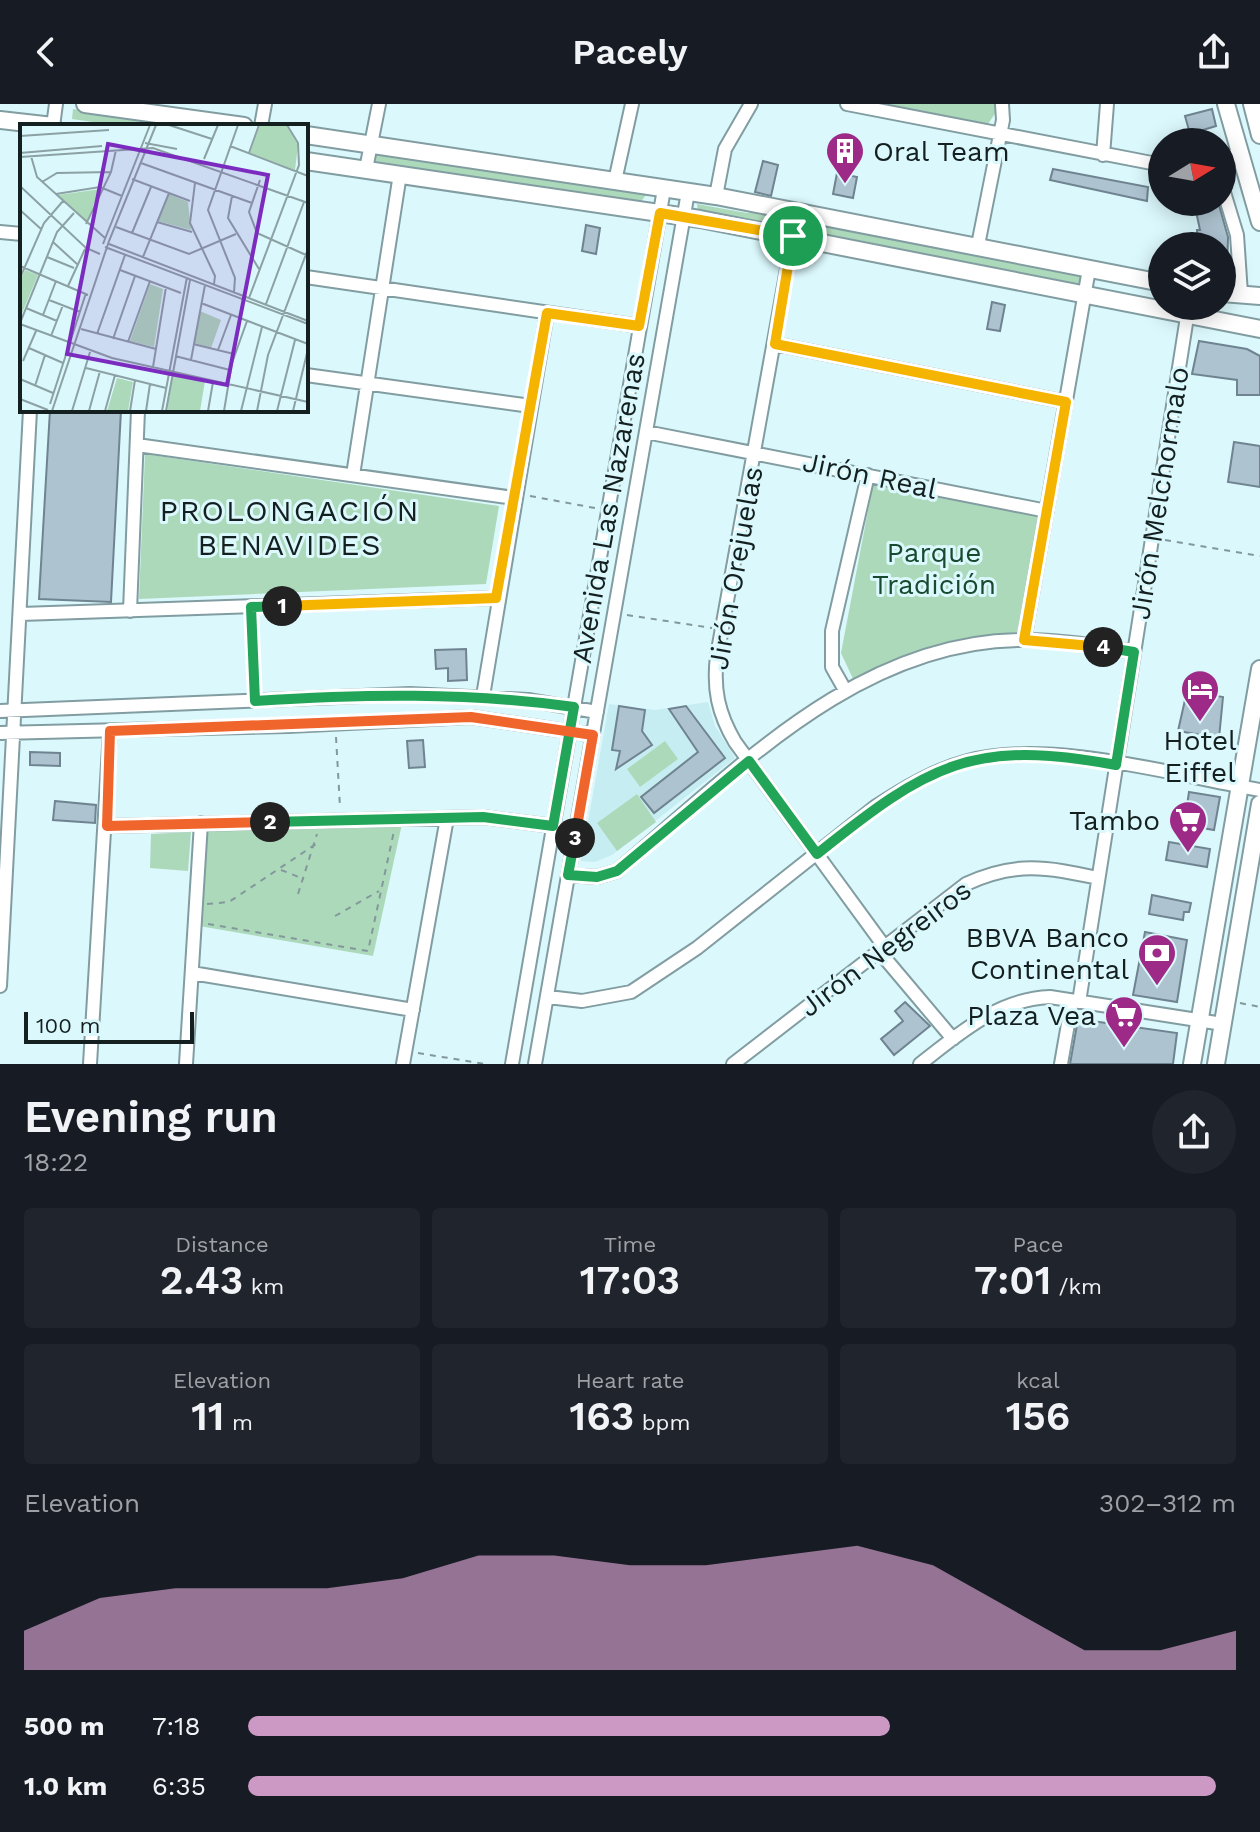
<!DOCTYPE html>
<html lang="en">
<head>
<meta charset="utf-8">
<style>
  :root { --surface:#171b24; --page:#20242c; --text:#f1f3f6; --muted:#9ea1a6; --accent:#cb99c4 }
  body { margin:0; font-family:"Work Sans",sans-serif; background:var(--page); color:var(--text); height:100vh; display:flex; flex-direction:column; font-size:30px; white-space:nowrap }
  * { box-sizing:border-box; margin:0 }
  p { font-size:26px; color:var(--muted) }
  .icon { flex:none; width:44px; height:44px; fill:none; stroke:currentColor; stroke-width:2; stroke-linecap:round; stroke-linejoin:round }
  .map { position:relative; height:960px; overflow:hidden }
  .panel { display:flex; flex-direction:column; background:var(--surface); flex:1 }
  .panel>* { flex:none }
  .needle { width:52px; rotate:79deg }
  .buttons { position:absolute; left:1148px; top:24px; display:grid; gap:16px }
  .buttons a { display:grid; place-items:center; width:88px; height:88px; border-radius:50%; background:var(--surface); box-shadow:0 4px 20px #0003; font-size:40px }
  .scale { position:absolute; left:24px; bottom:20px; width:170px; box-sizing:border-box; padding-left:8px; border:4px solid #141f20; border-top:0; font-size:22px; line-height:28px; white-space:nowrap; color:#141f20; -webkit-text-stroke:6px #dbf8fc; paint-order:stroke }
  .pin { position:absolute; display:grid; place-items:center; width:68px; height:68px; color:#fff; margin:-34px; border:4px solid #fff; border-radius:50%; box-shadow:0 2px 8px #0007 }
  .km { position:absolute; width:40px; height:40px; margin:-20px; border-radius:50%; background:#222; color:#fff; font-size:22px; line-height:40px; text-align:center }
  .round { display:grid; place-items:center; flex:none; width:84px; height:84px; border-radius:42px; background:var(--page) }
  .headline { display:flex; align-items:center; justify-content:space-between; height:136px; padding:0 24px }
  h1 { font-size:44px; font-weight:600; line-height:60px }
  .stats { display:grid; grid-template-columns:repeat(3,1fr); gap:12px; height:136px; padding:8px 24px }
  .stats div { display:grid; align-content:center; border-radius:8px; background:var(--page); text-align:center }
  .stats b { font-size:40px; font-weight:600 }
  .stats small { font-size:22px; font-weight:400 }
  .stats p { font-size:22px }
  .chart { height:224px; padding:16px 24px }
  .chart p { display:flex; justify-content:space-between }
  .chart svg { width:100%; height:144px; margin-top:8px; fill:var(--accent); opacity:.7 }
  ul { padding:0 24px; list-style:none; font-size:26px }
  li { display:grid; grid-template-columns:128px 96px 1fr; align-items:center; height:60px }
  li i { height:20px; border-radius:10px; background:var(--accent) }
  header { display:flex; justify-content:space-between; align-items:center; height:104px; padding:0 24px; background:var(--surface); font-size:36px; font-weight:600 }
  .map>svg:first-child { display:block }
  .built { fill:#c6edf2 }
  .green { fill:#add9bb }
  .building { fill:#adc3d0; stroke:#6f8490; stroke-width:2 }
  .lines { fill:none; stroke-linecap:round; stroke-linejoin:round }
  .minor-casing { stroke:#829da1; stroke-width:16 }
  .major-casing { stroke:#829da1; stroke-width:20 }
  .path { stroke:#83989b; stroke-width:2; stroke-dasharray:6 6; stroke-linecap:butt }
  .minor { stroke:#fff; stroke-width:12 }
  .major { stroke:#fff; stroke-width:16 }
  .split-1-casing { stroke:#fff; stroke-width:16 }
  .split-2-casing { stroke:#fff; stroke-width:16 }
  .split-3-casing { stroke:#fff; stroke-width:16 }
  .split-4-casing { stroke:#fff; stroke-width:16 }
  .split-5-casing { stroke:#fff; stroke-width:16 }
  .split-1 { stroke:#f5b400; stroke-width:10 }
  .split-2 { stroke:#22a559; stroke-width:10 }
  .split-3 { stroke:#f0652b; stroke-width:10 }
  .split-4 { stroke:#22a559; stroke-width:10 }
  .split-5 { stroke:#f5b400; stroke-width:10 }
  .labels { text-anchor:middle; stroke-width:6; stroke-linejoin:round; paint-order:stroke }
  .poi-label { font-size:28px; fill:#141f20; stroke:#dbf8fc; text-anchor:end }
  .street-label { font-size:28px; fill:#141f20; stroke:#dbf8fc }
  .park-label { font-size:28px; fill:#174a2e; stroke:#dbf8fc }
  .neighbourhood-label { font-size:30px; letter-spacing:2px; fill:#141f20; stroke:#dbf8fc }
  .inset-road { fill:none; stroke:#8ba1a4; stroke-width:2 }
  .view { fill:#7b2cbf; fill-opacity:0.15; stroke:#7b2cbf; stroke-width:4 }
  .inset-edge { fill:none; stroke:#141f20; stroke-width:4 }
</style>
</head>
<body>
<header><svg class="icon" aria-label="back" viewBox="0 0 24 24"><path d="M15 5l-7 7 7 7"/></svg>Pacely<svg class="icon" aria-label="share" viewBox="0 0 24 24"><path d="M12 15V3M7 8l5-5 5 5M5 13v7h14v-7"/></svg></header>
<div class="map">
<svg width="1260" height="960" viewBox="0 0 1260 960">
  <rect width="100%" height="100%" fill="#dbf8fc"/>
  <path class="built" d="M708 598 715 622 735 654 612 751 595 758 581 757 609 600 655 606Z"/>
  <path class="green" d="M882 0H994L996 8 988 20Z
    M73 5 199 22H120L72 15Z
    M377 50 645 87 646 91 639 100 375 60 373 54Z
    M697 100 747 109 759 107 1081 167 1084 178 1080 181 698 108Z
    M145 350 499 402 486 480 139 495Z
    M874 375 1042 409 1017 528C956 535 909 547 854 577L841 549Z
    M665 637 678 655 640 683 627 665Z
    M637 690 656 718 617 747 597 719Z
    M402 720 373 852 199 822 205 724Z
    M191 728 188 767 150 764 151 730Z"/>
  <path class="building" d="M1212 5 1216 22 1190 30 1185 12Z
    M763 57 778 61 771 92 755 88Z
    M1053 65 1148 83 1147 97 1050 76Z
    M837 69 857 73 853 94 833 90Z
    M1194 98H1215L1219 101 1228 133 1227 167H1222V142H1198L1197 126H1200Z
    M586 121 600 124 596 150 582 147Z
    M992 198 1005 201 1000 227 987 225Z
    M1199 237 1247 245 1260 252V291H1237V276L1192 270Z
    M50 306H121L111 498 39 495Z
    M1234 338 1260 342V383L1228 378Z
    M466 545 467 576 448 577V564L436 565 435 546Z
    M1187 587 1223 593 1219 634 1178 627Z
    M619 602 645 606 642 627 652 641 616 665 620 647 612 646Z
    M686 602 725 654 654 709 641 693 698 648 669 605Z
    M423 636 425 663 409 664 407 637Z
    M30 648 60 649V662L30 661Z
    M1189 688 1220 693 1214 726 1184 721Z
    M55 697 96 701 95 719 53 716Z
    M1169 738 1210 745 1207 763 1166 756Z
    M1152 791 1191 799 1189 808H1184L1183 816 1149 810Z
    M1145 828 1187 836 1177 898 1133 891Z
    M905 898 930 922 894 951 881 935 903 917 895 907Z
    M1078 915 1177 929 1173 960H1070Z"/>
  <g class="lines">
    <defs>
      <path id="minor" d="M847 0 1162 61
        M53 22 56 0
        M261 22 265 0
        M1103 51 1107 0
        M1222 54 1241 50
        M366 65 379 0
        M615 77 632 0
        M1223 85 1237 131 1241 190
        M716 92 725 45 751 0
        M0 128 22 130
        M793 132 717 552C713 585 718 609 735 638L884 842
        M978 141 1003 16 1002 0
        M306 173 639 222
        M775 240 1066 298
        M306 271 531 302
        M646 328 1047 407
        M137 341 514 394
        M353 371 400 70
        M130 507 138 306
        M21 510 496 494
        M1024 536 1089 165
        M845 586 832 563V527L868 371
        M483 592 547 209
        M0 607 410 590 528 596 597 608
        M0 629 288 622 471 613 593 631
        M107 722 483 713 553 722
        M568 771 597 773 617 767C735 668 859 535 1025 536 1062 536 1098 542 1134 548
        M878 846 953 935
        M192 869 413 906
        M0 882 30 306
        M548 893 582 897 631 888 697 844 875 703C904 684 934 666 968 657 1052 635 1174 671 1260 686
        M1079 898 1187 213
        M90 960 110 627
        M186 960 201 719
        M403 960 447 714
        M512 960 664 85
        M535 960 688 88
        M733 960 966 780C1015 757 1047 763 1098 774
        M920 960C960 929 998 895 1050 893L1223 920
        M1061 960 1072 897"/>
      <path id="major" d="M85 0 244 22
        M1226 0 1260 118
        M1252 0 1260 31
        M0 16 53 22
        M306 31 716 92 1162 179
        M306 57 700 115 1260 225
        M1222 189 1260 192
        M1192 960 1260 565
        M1216 960 1260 700"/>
    </defs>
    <use href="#minor" class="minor-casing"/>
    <use href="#major" class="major-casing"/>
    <path class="path" d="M530 392 595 404
      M1165 436 1260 452
      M627 511 712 524
      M251 512 255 586
      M336 633 340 703
      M281 766 304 775
      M298 790 317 730
      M207 800 229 798 316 740
      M335 812 379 787
      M208 820 368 847 394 727
      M1240 899 1260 903
      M418 949 485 960"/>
    <use href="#minor" class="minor"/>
    <use href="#major" class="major"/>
  </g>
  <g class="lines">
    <defs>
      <path id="split-1" d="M282 502 496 494 547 209 639 222 660 109 793 132"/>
      <path id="split-2" d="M270 718 483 713 553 722 574 603C467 588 362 590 255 597L251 503 282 502"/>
      <path id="split-3" d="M270 718 107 722 110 627 471 613 593 631 575 734"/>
      <path id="split-4" d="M575 734 568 771 597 773 617 767 749 657 817 750C928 661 972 634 1116 661L1134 548 1103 543"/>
      <path id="split-5" d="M793 132 775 240 1066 298 1024 536 1103 543"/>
    </defs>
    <use href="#split-1" class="split-1-casing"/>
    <use href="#split-2" class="split-2-casing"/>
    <use href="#split-3" class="split-3-casing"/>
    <use href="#split-4" class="split-4-casing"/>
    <use href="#split-5" class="split-5-casing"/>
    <use href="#split-1" class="split-1"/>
    <use href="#split-2" class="split-2"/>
    <use href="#split-3" class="split-3"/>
    <use href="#split-4" class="split-4"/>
    <use href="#split-5" class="split-5"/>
  </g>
  <defs>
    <symbol id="building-pin" viewBox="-11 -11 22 30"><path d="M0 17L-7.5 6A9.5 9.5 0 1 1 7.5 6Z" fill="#9d2a87" stroke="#dbf8fc"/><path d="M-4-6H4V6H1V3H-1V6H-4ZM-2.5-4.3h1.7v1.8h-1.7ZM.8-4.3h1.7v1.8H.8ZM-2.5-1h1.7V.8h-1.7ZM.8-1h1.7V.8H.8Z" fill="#fff"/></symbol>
    <symbol id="hotel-pin" viewBox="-11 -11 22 30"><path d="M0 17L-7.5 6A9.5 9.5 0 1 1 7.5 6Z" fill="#9d2a87" stroke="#dbf8fc"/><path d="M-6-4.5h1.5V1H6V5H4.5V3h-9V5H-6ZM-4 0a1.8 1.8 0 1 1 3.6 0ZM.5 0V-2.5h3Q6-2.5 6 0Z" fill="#fff"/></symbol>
    <symbol id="supermarket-pin" viewBox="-11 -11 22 30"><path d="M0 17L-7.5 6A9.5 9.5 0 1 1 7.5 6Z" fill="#9d2a87" stroke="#dbf8fc"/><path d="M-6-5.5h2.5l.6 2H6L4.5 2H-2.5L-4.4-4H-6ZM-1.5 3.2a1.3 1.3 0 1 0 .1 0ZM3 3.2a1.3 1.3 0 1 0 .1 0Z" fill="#fff"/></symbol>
    <symbol id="bank-pin" viewBox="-11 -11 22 30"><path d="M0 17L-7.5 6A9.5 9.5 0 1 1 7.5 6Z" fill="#9d2a87" stroke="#dbf8fc"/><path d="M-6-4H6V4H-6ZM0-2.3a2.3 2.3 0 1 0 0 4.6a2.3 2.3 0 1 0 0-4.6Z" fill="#fff"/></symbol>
  </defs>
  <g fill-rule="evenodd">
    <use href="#building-pin" x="823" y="25" width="44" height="60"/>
    <use href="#hotel-pin" x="1178" y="563" width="44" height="60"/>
    <use href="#supermarket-pin" x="1166" y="694" width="44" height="60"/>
    <use href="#bank-pin" x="1135" y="827" width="44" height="60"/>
    <use href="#supermarket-pin" x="1102" y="889" width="44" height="60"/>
  </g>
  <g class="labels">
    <g class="poi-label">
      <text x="873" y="57" text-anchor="start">Oral Team</text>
      <text x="1200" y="646" text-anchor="middle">Hotel<tspan x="1200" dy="32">Eiffel</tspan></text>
      <text x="1160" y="726">Tambo</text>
      <text x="1129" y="843">BBVA Banco<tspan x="1129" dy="32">Continental</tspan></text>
      <text x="1096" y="921">Plaza Vea</text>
    </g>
    <g class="street-label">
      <text transform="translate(870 371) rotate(12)" y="10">Jirón Real</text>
      <text transform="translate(1159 389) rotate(-81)" y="10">Jirón Melchormalo</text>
      <text transform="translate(608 404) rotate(-80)" y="10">Avenida Las Nazarenas</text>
      <text transform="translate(735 464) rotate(-80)" y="10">Jirón Orejuelas</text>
      <text transform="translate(885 844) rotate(-37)" y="10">Jirón Negreiros</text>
    </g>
    <g class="park-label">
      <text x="934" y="458">Parque<tspan x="934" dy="32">Tradición</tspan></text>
    </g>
    <g class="neighbourhood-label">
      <text x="290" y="417">PROLONGACIÓN<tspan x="290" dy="34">BENAVIDES</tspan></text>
    </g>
  </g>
  <g transform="translate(20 20)">
    <rect width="288" height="288" fill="#dbf8fc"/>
    <path d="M240 1H266L278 21 275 46 230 29ZM81 65 66 98 38 71ZM149 70 168 78 171 106 138 97ZM5 146 18 151 0 194V157ZM130 160 143 165 134 223 110 217ZM180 187 201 196 191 224 174 219ZM153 249 185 257 180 287H147ZM97 254 113 258 108 287H87Z" fill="#add9bb"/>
    <path class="inset-road" d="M149 1 192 15M0 12 89 6M125 19 157 25M210 22 288 52M0 29 82 22M229 29 239 1M11 32 17 53 85 114M0 33 133 24 288 79M184 35 198 1M121 39 232 79M112 55 170 77M240 56 229 88 237 109 286 131M22 58 37 49 91 48M175 59 170 99 195 152 194 160M0 62 66 124 80 130M36 70 80 63 102 72M212 72 208 94 239 145M0 86 21 105M137 98 172 108M66 100 91 48 96 26M96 103 169 130 216 110M112 109 131 63M33 118 57 140M83 120 130 1M89 120 288 197M85 123 288 200M27 133 54 144M123 133 149 69M0 142 68 171M100 146 161 169M0 154 24 99 43 77M48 162 65 125M214 168 215 154 188 86 218 1M229 174 279 41 278 19 267 1M29 176 60 188M181 179 288 220M246 180 284 78M6 184 37 197M23 191 36 157M0 199 37 108 54 89M0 200 92 234 288 278M61 205 136 225M77 210 105 131M31 212 43 181M93 215 115 152M108 218 130 157M173 220 214 230M9 224 43 239M198 226 211 191M155 232 210 246M171 236 185 161M3 237 16 207M133 243 146 163M66 244 146 264M0 255 33 269M15 262 25 231M0 275 28 286M30 280 66 169M32 287 89 117 136 1M52 287 70 228M69 287 80 247M85 287 95 251M110 287 115 256M126 287 130 260M142 287 167 153M146 287 170 156M188 287 193 258M204 287 212 239 227 197M221 287 242 203M237 287 248 231 288 125M257 287 275 216M273 287 288 225"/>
    <path class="view" d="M88 20 248 51 207 261 47 230Z"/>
    <rect width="288" height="288" class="inset-edge"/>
  </g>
</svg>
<div class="buttons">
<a><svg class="needle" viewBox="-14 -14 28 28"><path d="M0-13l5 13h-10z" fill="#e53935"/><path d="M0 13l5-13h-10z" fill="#9ea1a6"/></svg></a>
<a><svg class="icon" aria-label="layers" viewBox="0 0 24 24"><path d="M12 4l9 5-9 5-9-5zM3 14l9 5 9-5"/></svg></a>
</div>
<div class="scale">100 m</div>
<div class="pin" style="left:793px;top:132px;background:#1e9e55"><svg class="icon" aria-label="arrive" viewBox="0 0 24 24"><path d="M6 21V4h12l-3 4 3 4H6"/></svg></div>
<b class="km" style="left:282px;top:502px">1</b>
<b class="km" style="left:270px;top:718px">2</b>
<b class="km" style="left:575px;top:734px">3</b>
<b class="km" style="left:1103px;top:543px">4</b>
</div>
<section class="panel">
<div class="headline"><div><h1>Evening run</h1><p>18:22</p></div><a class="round"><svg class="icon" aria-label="share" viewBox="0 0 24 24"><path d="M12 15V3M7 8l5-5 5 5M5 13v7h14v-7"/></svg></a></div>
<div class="stats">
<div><p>Distance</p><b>2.43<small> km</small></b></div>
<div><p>Time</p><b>17:03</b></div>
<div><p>Pace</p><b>7:01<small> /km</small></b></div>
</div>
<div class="stats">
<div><p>Elevation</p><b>11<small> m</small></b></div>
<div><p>Heart rate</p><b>163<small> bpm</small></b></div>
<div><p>kcal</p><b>156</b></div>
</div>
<div class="chart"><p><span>Elevation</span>302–312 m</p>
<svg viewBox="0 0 160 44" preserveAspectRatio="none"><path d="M0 44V32L10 22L20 19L30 19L40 19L50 16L60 9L70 9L80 12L90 12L100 9L110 6L120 12L130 25L140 38L150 38L160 32V44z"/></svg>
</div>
<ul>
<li><b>500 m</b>7:18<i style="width:65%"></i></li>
<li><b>1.0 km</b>6:35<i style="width:98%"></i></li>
</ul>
</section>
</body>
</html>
